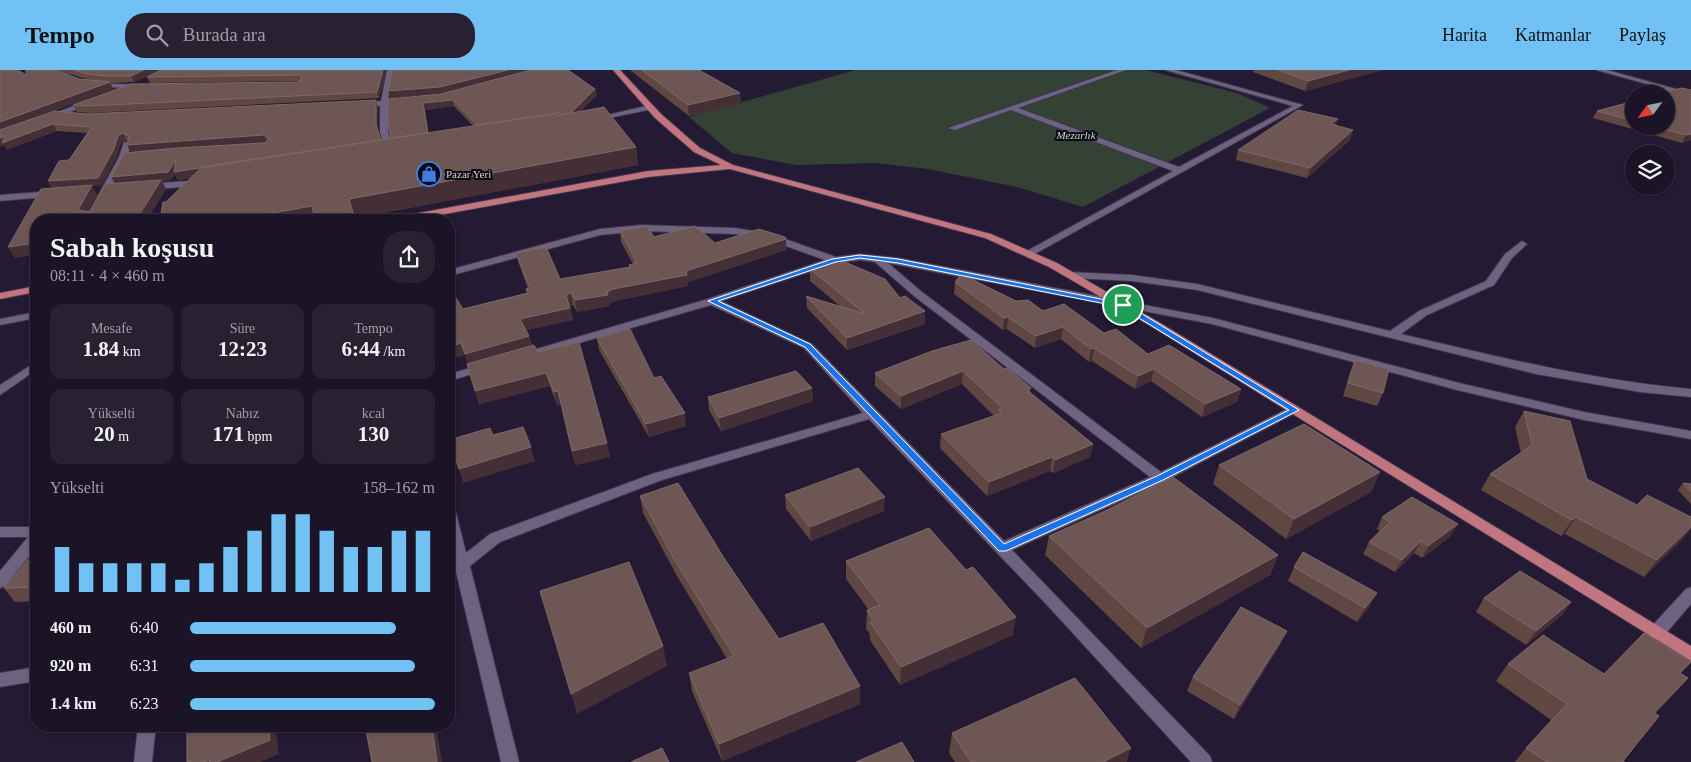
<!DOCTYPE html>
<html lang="tr">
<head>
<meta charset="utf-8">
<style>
  :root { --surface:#1b1426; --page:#282132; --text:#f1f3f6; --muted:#a09ea7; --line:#393343; --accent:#72c1f5 }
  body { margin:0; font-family:"Times New Roman",serif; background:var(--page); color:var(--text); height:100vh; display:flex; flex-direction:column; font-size:19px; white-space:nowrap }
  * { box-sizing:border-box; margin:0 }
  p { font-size:16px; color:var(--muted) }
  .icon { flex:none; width:28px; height:28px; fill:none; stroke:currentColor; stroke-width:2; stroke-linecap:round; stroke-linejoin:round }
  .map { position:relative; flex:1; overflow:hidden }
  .side { position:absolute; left:30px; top:144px; width:425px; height:518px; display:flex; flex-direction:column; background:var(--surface); border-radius:20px; box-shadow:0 1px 4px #0004,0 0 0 1px var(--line) }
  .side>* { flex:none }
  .needle { width:32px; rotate:237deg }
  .controls { position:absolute; left:1625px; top:15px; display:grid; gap:10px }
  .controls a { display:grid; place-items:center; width:50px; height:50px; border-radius:50%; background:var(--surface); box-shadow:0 1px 4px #0004,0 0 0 1px var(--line); font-size:25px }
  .pin { position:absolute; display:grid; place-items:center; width:42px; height:42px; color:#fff; margin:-21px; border:2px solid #fff; border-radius:50%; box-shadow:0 1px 5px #0007 }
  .round { display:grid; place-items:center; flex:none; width:52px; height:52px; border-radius:20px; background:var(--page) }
  .summary { display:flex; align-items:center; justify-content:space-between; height:85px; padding:0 20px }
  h1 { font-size:28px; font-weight:800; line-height:38px }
  .stats { display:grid; grid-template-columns:repeat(3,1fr); gap:8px; height:85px; padding:5px 20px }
  .stats div { display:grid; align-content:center; border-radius:12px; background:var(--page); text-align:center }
  .stats b { font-size:21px; font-weight:800 }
  .stats small { font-size:14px; font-weight:400 }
  .stats p { font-size:14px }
  .chart { height:140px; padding:10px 20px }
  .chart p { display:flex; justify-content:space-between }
  .chart svg { width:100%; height:90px; margin-top:5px; stroke:var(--accent); stroke-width:6 }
  ul { padding:0 20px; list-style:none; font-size:16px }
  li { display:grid; grid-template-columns:80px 60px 1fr; align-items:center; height:38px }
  li i { height:12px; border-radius:6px; background:var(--accent) }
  header { display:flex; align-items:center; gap:30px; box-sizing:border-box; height:70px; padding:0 25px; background:var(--accent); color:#111 }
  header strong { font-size:24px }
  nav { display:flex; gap:28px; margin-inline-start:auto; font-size:18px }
  .search { width:350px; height:45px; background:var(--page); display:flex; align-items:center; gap:12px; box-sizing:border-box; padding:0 18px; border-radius:20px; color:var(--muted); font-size:19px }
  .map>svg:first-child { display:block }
  .green { fill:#344236 }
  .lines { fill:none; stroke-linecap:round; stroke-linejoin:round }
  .minor-casing { stroke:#3d354a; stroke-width:2 }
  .major-casing { stroke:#3d354a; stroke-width:2 }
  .minor { fill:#6d6381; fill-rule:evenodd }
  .major { fill:#c1757f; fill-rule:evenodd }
  .wall { fill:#614742; fill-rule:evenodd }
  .shaded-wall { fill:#432f35 }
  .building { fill:#6d5653; stroke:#7e6969 }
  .route { fill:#1a73e8; stroke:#fff; fill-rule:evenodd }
  .labels { text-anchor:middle; stroke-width:4; stroke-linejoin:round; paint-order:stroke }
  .far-park-label { font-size:11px; font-style:italic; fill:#b5e2bc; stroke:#0b0712 }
  .far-poi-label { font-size:11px; fill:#d5d0e1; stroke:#0b0712; text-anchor:start }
</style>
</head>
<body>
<header>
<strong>Tempo</strong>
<div class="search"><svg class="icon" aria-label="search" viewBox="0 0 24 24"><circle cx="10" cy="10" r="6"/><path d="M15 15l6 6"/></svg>Burada ara</div>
<nav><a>Harita</a><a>Katmanlar</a><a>Paylaş</a></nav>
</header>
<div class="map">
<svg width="1691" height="692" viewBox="0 0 1691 692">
  <rect width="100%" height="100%" fill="#241a33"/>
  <path class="green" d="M856 0H1146L1237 23 1270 38 1083 137 1017 117 928 99 876 93 796 95 732 83 689 47Z"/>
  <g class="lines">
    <defs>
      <path id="minor" d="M387 0H393L388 31 403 30 407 32 388 35V62L394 82 390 84 386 82 380 62V36L360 37 356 35 360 33 381 31Z
        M1117 0H1126L1018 38 1179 97 1293 36 1165 0H1176L1303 35 1031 186H1025V182L1173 101 1011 40 955 60 948 58Z
        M1596 0H1607L1676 19 1664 24H1652L1665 19Z
        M95 13 142 15 145 17 142 19 93 16V14Z
        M86 31 93 33 52 49 45 47Z
        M650 35 654 37 653 39 594 51 590 49Z
        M124 72 131 74 127 87 95 150H85L119 87Z
        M201 110 205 113 204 115 147 120 143 117 147 114Z
        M54 121 57 122V126L0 131V125Z
        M641 155 735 158 771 164 836 187 860 184 898 188 1213 248 1459 313 1584 342 1691 361V369L1584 350 1457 320 1212 254 888 193 922 222 1161 402 1291 337 1295 336 1301 340 1165 411 1012 480 1210 686 1212 692H1191L1048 536 869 349 662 410 500 472 470 496 519 692H501L449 472V438L454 440 456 443 466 483 490 464 652 404 863 343 804 278 711 235 527 288 523 289 517 286 519 284 708 229 825 190 766 169 735 164 641 161 600 165 449 206V200L600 159ZM860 190 875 192 914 226 1150 407 1004 471 812 274 721 231 836 193Z
        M1522 171 1527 174 1512 188 1494 215 1427 245 1401 264C1499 287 1591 310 1691 319V327L1640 322 1536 304 1197 220 1132 211 1070 208 1065 205 1070 202 1132 205 1197 214 1390 261 1419 241 1486 211 1505 184Z
        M36 242V248L0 255V249Z
        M36 292V300L0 325V315Z
        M485 294 491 297 489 299 449 311V304Z
        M0 457H36V478L5 516 0 518V501L28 467H0Z
        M1691 517V534L1662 568 1656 569 1650 568 1648 563 1650 558 1686 519Z
        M36 597V611L0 617V603Z
        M138 655H156L152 692H134Z"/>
      <path id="major" d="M613 0H620L661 44 700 78 733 95 991 164 1057 193 1162 254 1691 576V591L1154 258 1049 197 985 168 730 99 648 107 412 150H392L397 147 648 101 721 95 694 82 655 48Z
        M36 216V222L0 229V223Z"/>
    </defs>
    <use href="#minor" class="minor-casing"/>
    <use href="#major" class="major-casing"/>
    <use href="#minor" class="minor"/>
    <use href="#major" class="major"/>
  </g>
  <path class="wall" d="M0 0 26 5V0H387L379 28 90 43 77 42 73 35 298 12 299 11 150 13 147 7 152 4 134 12 110 13 113 19 18 54 87 44 378 37V62L381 70 391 68 441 24 477 14 442 23 390 28 392 0 595 19 597 25 581 41 636 77 638 95 356 148V150H160L166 132 191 108 178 110 175 104 171 110 162 111 166 119 147 150H36L15 188 52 119 48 111 69 90 87 63 56 61 7 80 4 75 0 77ZM59 1 90 10 79 9ZM454 36 473 56 428 63 425 40ZM126 70 128 71 127 75 131 82 148 81 114 113 90 142H88L97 125 92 116 102 115 117 86 121 73Z
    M630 0H699L740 23 741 34 689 46Z
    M1254 0H1383L1305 21 1253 2Z
    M1666 24 1691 70 1682 73 1593 48 1597 41 1634 31V56H1666Z
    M1350 70 1307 108 1236 90 1238 80Z
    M620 161 654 167 786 180 688 212V216L615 231 610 233V236L577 242 573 235 570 236 573 250 526 260 529 266 532 276 538 282 610 387 575 395 561 334 557 335 550 316 479 334 465 285 463 239 527 223 528 219 519 194 516 183 560 209 629 198V195L633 194 621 172Z
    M810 199 900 228 925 254 847 280 807 238 806 226 841 237 810 211Z
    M955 212 1016 231 1104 263 1148 284 1241 319 1237 332 1202 347 1151 311 1135 319 1092 291 1089 292 1061 269 1035 278 1007 259 1003 260 954 224Z
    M597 268 654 308 686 356 649 367 599 280Z
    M1355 290 1383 323 1377 336 1343 326 1350 303Z
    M1004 299 1031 318 1030 322 1093 374 1090 387 1053 403 1050 401 987 426 940 378 941 364 994 346 962 314 901 339 875 316V303Z
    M812 318 813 331 721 361 709 340 708 327Z
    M1524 341 1587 409 1685 467 1644 507 1565 464 1561 466 1481 420 1490 404 1521 383 1515 357Z
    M1219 395 1380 402 1371 422 1286 469 1213 414Z
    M1683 413 1691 414V434L1678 420Z
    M785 425 884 441 811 471 786 439Z
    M640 426 724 488 779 569 860 616V634L722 691 692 621 689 603 727 589 677 506 643 443Z
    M1382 447 1451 466 1422 488 1414 483 1395 502 1363 484 1369 472 1380 461 1377 459Z
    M1049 466 1278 485 1270 505 1141 578 1045 485Z
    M36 483V531L15 532 4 518Z
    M846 491 1013 565 900 615 870 570V564L866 559 867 540H869L846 509Z
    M1294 497 1369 537 1357 552 1288 511Z
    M1484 528 1571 532 1561 546 1526 575 1476 542Z
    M1280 575 1234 649 1187 621 1193 607Z
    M1508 594 1604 604H1681L1688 608 1655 644 1623 691 1625 692H1515L1526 678 1551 650 1496 611Z
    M952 663 1127 692H955L949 683Z"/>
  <path class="shaded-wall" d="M144 0H163L134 12 131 6Z
    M383 0H387L379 28 377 22Z
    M508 0H535L442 23 390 28 388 21Z
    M1349 0H1383L1305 21 1308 11Z
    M110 12 113 19 0 60V52Z
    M595 19 597 25 572 50 481 65 559 43Z
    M740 23 741 34 689 46 688 35Z
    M376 30 378 37V62L376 55Z
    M453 30 454 36 425 40 430 72 394 78 423 33Z
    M1338 49 1335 59 1331 54Z
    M53 54 56 61 7 80 4 75 0 77V68Z
    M1353 60 1350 70 1307 108 1310 98Z
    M123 63 126 70 121 73 117 86 102 115 92 116 97 125 83 150 52 119 48 111Z
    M1691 64V70L1682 73 1686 65Z
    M264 65 267 72 131 82 127 75Z
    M381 72 384 79 178 110 175 104 171 110 162 111 166 119 147 150H136L111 107 176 90Z
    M636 77 638 95 356 148V150H355L349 129Z
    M312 136 318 150H233Z
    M786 169V180L688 212V216L615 231 610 233V236L577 242 575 230 607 222 613 219 686 201Z
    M36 173V185L15 188 8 177Z
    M571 223 573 235 569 237 566 225Z
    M570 238 573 250 523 261 520 249Z
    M925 241V254L847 280V268Z
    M1008 247 1007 259 1003 260 1004 248Z
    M1063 257 1061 269 1035 278 1036 266Z
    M529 266 532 278 468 296 465 285 449 290V277L461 273Z
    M1094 278 1092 291 1089 292 1091 279Z
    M1154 299 1151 311 1135 319 1138 306Z
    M963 301 962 314 901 339V326Z
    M546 303 550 316 479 334 475 321Z
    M812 318 813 331 721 361 719 348Z
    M1241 319 1237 332 1202 347 1205 334Z
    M558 321 561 334 557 335 554 322Z
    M685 343 686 356 649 367 646 354Z
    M607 373 610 387 575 395 572 381Z
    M1093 374 1090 387 1053 403 1055 390Z
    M531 377 535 391 463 413 459 399Z
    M1052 387 1050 401 987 426 989 412Z
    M1380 402 1371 422 1286 469 1294 449Z
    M885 427 884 441 811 471 810 457Z
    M1576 447 1565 464 1561 466 1572 450Z
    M1458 454 1451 466 1422 488 1428 476Z
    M1691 457V459L1685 467 1644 507 1657 490Z
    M1421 471 1414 483 1395 502 1402 490Z
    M1278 485 1270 505 1141 578 1147 558Z
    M1377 523 1369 537 1357 552 1365 538Z
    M1571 532 1561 546 1526 575 1536 561Z
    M1016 547 1013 565 900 615 901 597Z
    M1287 561 1280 575 1234 649 1240 635Z
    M663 576 667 596 577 644 571 624Z
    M1688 608 1672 626 1639 661 1654 643Z
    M860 616V634L722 691 719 674Z
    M268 655H275L279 684 260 692H217Z
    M432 655H436L442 692H437Z
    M1131 678 1127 692H1103Z"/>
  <path class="building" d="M0 0H18L26 5V0H56L79 9 110 12 0 52Z
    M74 0H144L131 6H104L88 4Z
    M161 0H383L377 22 87 36 73 35 131 14 298 12 302 8 298 5 147 7Z
    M392 0H508L440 17 388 21Z
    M531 0H568L595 19 571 43 560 45 559 43 477 55 453 30 423 33 428 63 391 68 388 55V29L441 24Z
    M642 0H699L740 23 688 35Z
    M1278 0H1349L1308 11Z
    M1681 18 1691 20V64L1686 65 1653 56H1666V24H1659Z
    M376 30V55L381 70 174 102 176 90 168 102 111 107 124 83 177 78 264 73 270 69 264 65 127 75 129 66 123 63 118 66 114 79 98 108 48 111 59 91 69 90 92 57 53 54 2 73 5 66 0 68V60L55 41 87 44Z
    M1634 31V51L1597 41Z
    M604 37 636 77 349 129 355 150H315L312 136 233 150H160L163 132H166L202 97 559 43 556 46Z
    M1298 40 1338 49 1331 54 1353 60 1310 98 1238 80Z
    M161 110 136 150H36V173L8 177 41 119 92 115 78 140 90 142 105 114Z
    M647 156 654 167 695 156 715 173 759 159 785 167 786 169 686 201 687 205 613 219 607 222 608 225 575 230 571 223 566 225 570 238 520 249 529 266 465 284 461 273 449 277V217L463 239 528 223 526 219 530 218 516 183 546 177 560 209 630 197 629 195 637 193 620 161Z
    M840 190 885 209 900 228 905 226 925 241 847 268 806 226 865 244 810 199Z
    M961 204 1016 231 1028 230 1043 241 1064 234 1104 263 1116 259 1148 284 1169 275 1241 319 1205 334 1154 299 1138 306 1094 278 1091 279 1063 257 1036 266 1008 247 1004 248 955 212Z
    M630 259 654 308 661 306 685 343 646 354 597 268Z
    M971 270 1004 299 1007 298 1031 318 1027 320 1093 374 1055 390 1052 387 989 412 941 364 1002 343 998 340 1002 338 963 301 901 326 875 303 932 281Z
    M579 272 607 373 572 381 558 321 554 322 546 303 475 321 467 294 534 275 538 282Z
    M1355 290 1389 299 1383 323 1348 313Z
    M796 301 812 318 719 348 708 327Z
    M1524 341 1570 351 1587 409 1637 435 1647 425 1691 447V457L1657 490 1576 447 1572 450 1490 404 1532 375Z
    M1304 354 1380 402 1294 449 1219 395Z
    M523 357 531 377 459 399 449 370 490 358 493 365Z
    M858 398 885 427 810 457 785 425Z
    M1173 407 1278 485 1147 558 1049 466 1105 441Z
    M678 413 724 488 779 569 823 553 860 616 719 674 689 603 734 586 674 489 640 426Z
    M1683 413 1691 414V422Z
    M1412 427 1458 454 1428 476 1421 471 1402 490 1369 472 1390 452 1382 447Z
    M929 458 966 500 973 497 1016 547 901 597 870 552 873 550 867 540 880 535 846 491Z
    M1303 482 1377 523 1365 538 1294 497Z
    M34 483H36V517L4 518Z
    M629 492 663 576 571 624 540 521Z
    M1520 501 1571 532 1536 561 1484 528Z
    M1241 537 1287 561 1240 635 1193 607Z
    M1644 563 1691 592 1680 603 1688 608 1654 643 1659 646 1623 691 1625 692H1547L1526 678 1567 634 1508 594 1543 565 1604 604Z
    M1075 608 1131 678 1103 692H971L952 663Z
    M187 655H268L270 670 217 692H209L210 690 205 692H187Z
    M365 655H432L437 692H372Z
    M902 672 914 692H856Z
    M662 678 669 692H631Z"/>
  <path class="route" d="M860 185 898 189 1126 234 1299 340 1163 410 1006 481H999L805 277 708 231 832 189ZM860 188 898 193 1121 237 1289 340 1157 406 1004 474 810 274 718 231 836 192Z"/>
  <defs>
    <symbol id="shop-ring" viewBox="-11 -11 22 22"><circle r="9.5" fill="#0b0712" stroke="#3f7fe0" stroke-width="1.5"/><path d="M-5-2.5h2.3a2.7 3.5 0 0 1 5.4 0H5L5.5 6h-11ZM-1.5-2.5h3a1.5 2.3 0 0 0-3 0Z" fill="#3f7fe0"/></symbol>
  </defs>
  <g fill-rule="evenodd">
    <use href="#shop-ring" x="415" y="90" width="28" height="28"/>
  </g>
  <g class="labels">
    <g class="far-park-label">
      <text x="1076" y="69">Mezarlık</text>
    </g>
    <g class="far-poi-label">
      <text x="446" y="108">Pazar Yeri</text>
    </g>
  </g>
</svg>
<div class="controls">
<a><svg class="needle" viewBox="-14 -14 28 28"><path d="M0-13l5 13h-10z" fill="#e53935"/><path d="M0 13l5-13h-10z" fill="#a09ea7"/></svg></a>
<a><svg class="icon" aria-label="layers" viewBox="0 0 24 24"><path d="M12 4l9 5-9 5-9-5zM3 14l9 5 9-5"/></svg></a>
</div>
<div class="pin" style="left:1123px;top:235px;background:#1e9e55"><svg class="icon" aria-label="arrive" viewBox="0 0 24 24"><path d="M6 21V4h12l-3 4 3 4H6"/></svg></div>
<section class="side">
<div class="summary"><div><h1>Sabah koşusu</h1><p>08:11 · 4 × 460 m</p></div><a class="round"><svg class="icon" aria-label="share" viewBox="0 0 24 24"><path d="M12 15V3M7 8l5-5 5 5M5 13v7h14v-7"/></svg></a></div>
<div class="stats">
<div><p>Mesafe</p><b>1.84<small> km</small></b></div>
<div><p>Süre</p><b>12:23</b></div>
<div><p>Tempo</p><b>6:44<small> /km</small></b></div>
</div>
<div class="stats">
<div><p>Yükselti</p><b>20<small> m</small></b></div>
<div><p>Nabız</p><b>171<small> bpm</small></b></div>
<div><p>kcal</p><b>130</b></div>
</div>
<div class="chart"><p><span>Yükselti</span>158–162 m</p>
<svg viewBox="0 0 160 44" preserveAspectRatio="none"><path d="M5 44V22M15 44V30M25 44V30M35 44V30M45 44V30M55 44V38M65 44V30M75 44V22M85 44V14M95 44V6M105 44V6M115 44V14M125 44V22M135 44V22M145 44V14M155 44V14"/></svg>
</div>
<ul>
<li><b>460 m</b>6:40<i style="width:84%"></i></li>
<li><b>920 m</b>6:31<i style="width:92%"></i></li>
<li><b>1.4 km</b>6:23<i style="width:100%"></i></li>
</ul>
</section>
</div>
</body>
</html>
